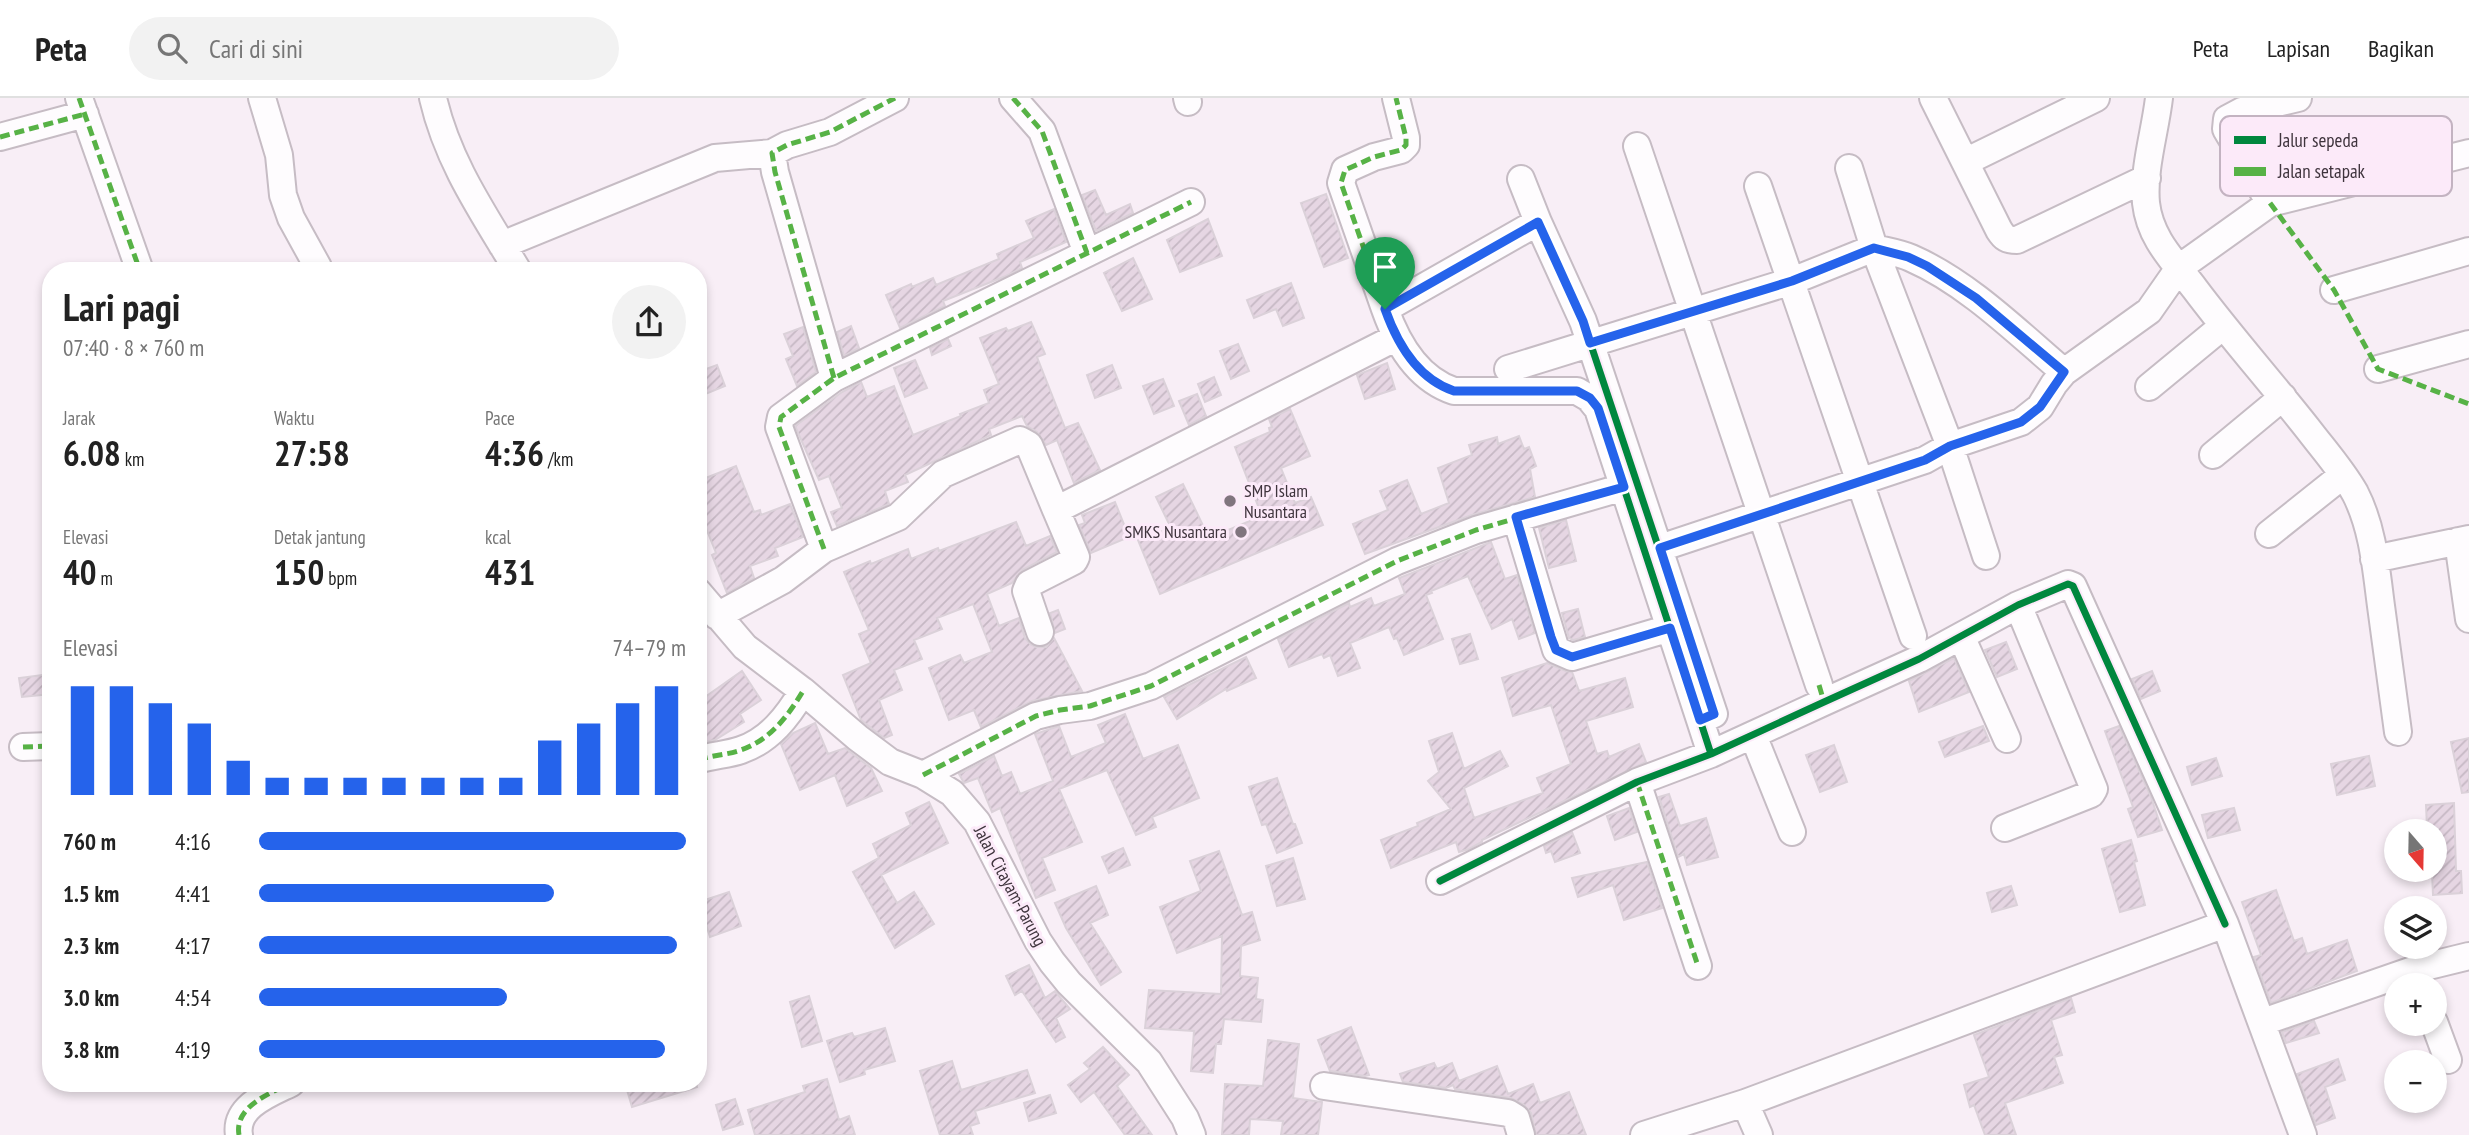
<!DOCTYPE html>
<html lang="id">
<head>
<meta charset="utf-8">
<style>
  :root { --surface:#fff; --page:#f2f2f2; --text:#222; --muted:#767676; --line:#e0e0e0; --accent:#2563eb }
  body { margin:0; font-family:"PT Sans Narrow",sans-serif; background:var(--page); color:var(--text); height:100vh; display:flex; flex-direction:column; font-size:26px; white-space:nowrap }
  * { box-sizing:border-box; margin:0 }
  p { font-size:23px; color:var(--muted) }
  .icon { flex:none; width:38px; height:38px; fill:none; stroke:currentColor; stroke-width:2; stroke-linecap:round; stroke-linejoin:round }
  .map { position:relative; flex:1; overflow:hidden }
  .sheet { position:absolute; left:42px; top:164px; width:665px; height:830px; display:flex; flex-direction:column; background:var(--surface); border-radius:28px; box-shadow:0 4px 10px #0003 }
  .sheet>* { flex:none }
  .needle { width:46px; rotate:160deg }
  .tools { position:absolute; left:2384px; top:721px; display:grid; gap:14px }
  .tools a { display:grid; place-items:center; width:63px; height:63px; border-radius:50%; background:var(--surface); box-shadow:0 4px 10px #0003; font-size:35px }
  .pin { position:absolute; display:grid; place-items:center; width:60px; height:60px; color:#fff; margin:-72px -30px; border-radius:50% 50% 50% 0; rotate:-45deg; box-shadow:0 0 7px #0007 }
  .pin .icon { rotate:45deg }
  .round { display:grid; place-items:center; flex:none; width:74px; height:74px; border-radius:37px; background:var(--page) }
  .overview { display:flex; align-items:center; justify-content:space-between; height:119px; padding:0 21px }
  h1 { font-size:38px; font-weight:700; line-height:52px }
  .figures { display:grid; grid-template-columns:repeat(3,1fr); gap:10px; height:119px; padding:7px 21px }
  .figures div { display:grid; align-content:center }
  .figures b { font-size:35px; font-weight:700 }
  .figures small { font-size:19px; font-weight:400 }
  .figures p { font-size:19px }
  .chart { height:196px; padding:14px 21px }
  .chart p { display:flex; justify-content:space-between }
  .chart svg { width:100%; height:126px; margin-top:7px; stroke:var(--accent); stroke-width:6 }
  ul { padding:0 21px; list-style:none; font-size:23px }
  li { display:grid; grid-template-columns:112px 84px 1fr; align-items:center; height:52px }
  li i { height:18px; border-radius:9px; background:var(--accent) }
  header { display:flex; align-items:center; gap:42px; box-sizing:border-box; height:98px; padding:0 35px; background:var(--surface); border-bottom:2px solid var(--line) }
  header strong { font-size:33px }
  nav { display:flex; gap:38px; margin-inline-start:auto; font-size:24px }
  .search { width:490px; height:63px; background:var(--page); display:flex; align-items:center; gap:18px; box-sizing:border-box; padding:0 24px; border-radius:38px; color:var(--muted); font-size:26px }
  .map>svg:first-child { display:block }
  .building { fill:url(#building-hatch); stroke:#dbd1d9; stroke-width:2 }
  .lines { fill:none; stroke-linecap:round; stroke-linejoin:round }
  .minor-casing { stroke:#c6bcc4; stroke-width:30 }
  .minor { stroke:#fefcfe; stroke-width:26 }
  .quiet { stroke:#57b246; stroke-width:5; stroke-dasharray:10 5; stroke-linecap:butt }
  .cycleway-casing { stroke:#fceaf9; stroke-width:11 }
  .cycleway { stroke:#00873e; stroke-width:7 }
  .route-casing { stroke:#fff; stroke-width:14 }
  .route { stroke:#2563eb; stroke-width:9 }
  .poi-dot { fill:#80757e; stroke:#fceaf9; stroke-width:2.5 }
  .labels { text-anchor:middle; stroke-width:6; stroke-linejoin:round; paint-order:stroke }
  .poi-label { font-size:18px; fill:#3f343d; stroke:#fceaf9; text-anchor:start }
  .street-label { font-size:18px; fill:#3f343d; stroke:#fceaf9 }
  .key { fill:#fceaf9; stroke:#c3b3c1; stroke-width:2 }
  .key-label { font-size:19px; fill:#3f343d }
</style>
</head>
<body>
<header>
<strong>Peta</strong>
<div class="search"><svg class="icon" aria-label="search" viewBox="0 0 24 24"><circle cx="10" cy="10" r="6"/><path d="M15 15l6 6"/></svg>Cari di sini</div>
<nav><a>Peta</a><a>Lapisan</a><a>Bagikan</a></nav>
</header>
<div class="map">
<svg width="2469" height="1037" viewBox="0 0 2469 1037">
  <defs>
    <pattern id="building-hatch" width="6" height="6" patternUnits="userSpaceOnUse" patternTransform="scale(1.75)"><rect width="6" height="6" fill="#e6d6e3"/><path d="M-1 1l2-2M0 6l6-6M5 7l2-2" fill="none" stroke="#c6b8c4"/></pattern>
  </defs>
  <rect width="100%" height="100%" fill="#f8eef6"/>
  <path class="building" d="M1095 92 1106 117 1130 106 1133 115 1096 133 1082 97Z
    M1326 96 1348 160 1324 169 1301 105Z
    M1054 111 1066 144 1020 164 1022 170 1006 178 943 203 945 208 900 230 886 197 911 186 912 189 933 180 936 187 999 161 997 156 1034 140 1026 123Z
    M1208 121 1222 158 1180 174 1167 142Z
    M1133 160 1152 201 1122 213 1104 175Z
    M1291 185 1304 220 1283 228 1276 211 1254 220 1247 202Z
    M1031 224 1045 256 1037 259 1065 330 1078 325 1100 372 1074 385 1057 342 1046 347 1037 334 1027 328 1022 318 989 331 991 337 905 377 908 384 885 393 889 406 837 428 831 414 842 410 829 378 819 382 795 328 842 294 861 284 867 299 894 288 913 337 961 318 960 316 989 305 984 292 999 286 980 240 1006 230 1008 233Z
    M851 228 859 250 844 258 837 234Z
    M803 229 816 274 797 288 786 261 793 258 784 236Z
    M948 241 951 248 932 257 930 250Z
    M1238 246 1249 273 1231 281 1220 253Z
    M915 262 927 290 905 299 894 270Z
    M1387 265 1395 291 1365 301 1357 277Z
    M717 267 725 288 698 299V274Z
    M1112 267 1121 290 1095 300 1087 277Z
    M1214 279 1221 297 1205 304 1198 286Z
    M1163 281 1174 308 1154 316 1143 288Z
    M1197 296 1206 318 1189 327 1179 303Z
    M1290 311 1310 358 1281 370 1295 405 1311 399 1323 427 1160 496 1138 442 1171 430 1156 399 1183 386 1209 440 1262 418 1235 349 1270 334 1269 330 1272 329 1269 321Z
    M1519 338 1524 351 1529 349 1536 368 1530 371 1535 399 1472 417 1365 456 1353 426 1388 412 1380 393 1407 382 1421 416 1449 405 1438 370 1472 357 1469 347 1497 339 1498 346Z
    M736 368 754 414 760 412 761 417 790 406 803 439 775 450 778 458 750 468 754 480 727 495 712 457 716 455 698 410V383Z
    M1115 404 1129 439 1091 455 1079 427 1085 425 1082 417Z
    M1566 422 1576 463 1549 470 1539 430Z
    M1016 424 1026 448 1050 438 1057 454 1022 472 1012 485 987 496 999 528 1019 520 1025 540 1030 546 1036 549H1046L1054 540 1082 593 1032 603 981 629 974 612 949 622 929 570 960 557 964 565 992 554 973 506 937 520 942 531 914 542 922 561 894 572 902 592 879 602 892 637 884 640 861 622 843 577 871 565 859 536 869 532 844 474 870 463 871 466 908 451 911 461 938 450 939 453Z
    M1491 444 1505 481 1517 477 1535 535 1519 541 1512 521 1492 531 1468 478 1431 493 1432 495 1426 497 1443 541 1404 557 1397 540 1394 541 1389 529 1350 545 1360 570 1338 578 1330 557 1324 560 1322 556 1289 569 1278 541 1349 505 1350 509 1371 500 1374 508 1405 496 1399 480Z
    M1578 511 1585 539 1573 542 1569 540 1562 515Z
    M1058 512 1065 531 1055 535 1050 515Z
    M1470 536 1478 561 1460 566 1452 541Z
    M2006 544 2017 571 1997 579 1985 552Z
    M1246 559 1256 580 1227 593 1226 591 1177 621 1164 599Z
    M1954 560 1969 594 1919 614 1909 583Z
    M1547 565 1566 573 1572 574 1579 593 1625 580 1633 609 1586 623 1597 656 1607 653 1609 659 1639 646 1646 664 1482 742V744L1469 751 1459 754 1456 744 1391 770 1381 742 1418 728 1417 725 1451 711 1428 683 1439 674 1429 643 1452 635 1464 671 1500 653 1508 668 1464 690 1474 720 1543 695 1537 680 1571 666 1551 607 1513 618 1502 580Z
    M742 573 761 602 740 616 744 624 715 642 698 645V604Z
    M2152 573 2160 593 2141 601 2132 581Z
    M51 576V596L22 599 19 580Z
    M1125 616 1143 661 1178 647 1199 700 1152 719 1156 729 1136 737 1107 672 1059 691 1082 744 1042 760 1055 792 1036 800 1000 710 992 714 978 680 964 685 959 676 994 658 1002 678 1011 674 1020 696 1053 683 1035 636 1059 628 1071 659 1106 645 1098 627Z
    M815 625 828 656 845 650 871 670 882 693 847 708 835 677 800 692 781 646 793 635Z
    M1983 628 1989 643 1945 659 1939 644Z
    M2119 628 2151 699 2162 732 2138 739 2128 711 2133 709 2105 633Z
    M2469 640V694L2462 695 2451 644Z
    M1834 647 1847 684 1820 694 1806 657Z
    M2369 658 2375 688 2337 697 2331 666Z
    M2216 660 2222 678 2192 687 2187 669Z
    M1277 680 1293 726H1295L1302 745 1277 755 1266 726 1262 727 1249 689Z
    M1669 696 1680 728 1706 720 1718 759 1687 767 1684 756 1678 759 1659 699Z
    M929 704 948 745 881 777 897 805 914 794 934 826 895 850 853 774 879 760 873 746 911 727 906 715Z
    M2454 705 2456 773H2461L2462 795 2433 797 2432 775H2434V730H2427L2426 707Z
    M1629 710 1637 734 1615 742 1607 718Z
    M2234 710 2240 732 2208 740 2202 717Z
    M1572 734 1580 755 1555 764 1551 753 1546 755 1544 748Z
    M2131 742 2137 763 2134 764 2145 807 2120 814 2102 751Z
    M1123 750 1130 767 1109 775 1102 759Z
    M1219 753 1242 817 1252 814 1260 842 1241 848 1240 878 1258 880 1256 901 1263 902 1261 924 1224 921 1221 946H1216L1213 975 1191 973 1194 933 1145 930 1149 892 1221 896 1222 838 1177 855 1160 809 1201 793 1190 763Z
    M1293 760 1305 801 1277 808 1266 768Z
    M1647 764 1662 810 1624 822 1613 787 1578 799 1572 780Z
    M1096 788 1108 817 1090 825 1121 874 1101 887 1066 830 1055 805Z
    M2011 788 2017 807 1992 814 1987 795Z
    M2276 792 2294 843 2302 840 2307 856 2347 842 2357 873 2271 905 2254 859 2261 857 2242 804Z
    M729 794 741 828 710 839 699 804Z
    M1029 867 1045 900 1055 893 1070 911 1056 920 1065 939 1056 944 1022 893 1015 897 1006 878Z
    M809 898 822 943 802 949 790 904Z
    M2071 900 2075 914 2051 922 2062 957 2054 959 2063 985 2005 1005 2016 1037H1985L1974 1007 1970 1009 1964 987 1989 979 1974 937Z
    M2314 923 2319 935 2286 945 2282 934Z
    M1351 929 1369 977 1365 978 1330 973 1318 942Z
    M885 930 895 963 864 972 865 976 840 984 827 943 852 935 854 939Z
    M1268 942 1299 946 1293 1000 1322 1004 1318 1037H1281L1283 1023 1250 1021 1249 1037H1222L1225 986 1263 988Z
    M1103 949 1129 977 1117 988 1152 1037H1125L1094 994 1081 1004 1068 987 1090 971 1084 965Z
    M2338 961 2345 982 2325 989 2335 1020 2316 1027 2297 976Z
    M952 963 961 992 1027 972 1035 995 975 1013 979 1025 970 1028 973 1037H940L920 973Z
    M1434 965 1437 971 1452 965 1459 983 1497 968 1508 996 1533 986 1540 1005 1569 994 1586 1037H1536L1531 1015 1524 1007 1511 1000 1455 991 1453 987 1446 990 1403 984 1400 976Z
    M827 981 839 1022 849 1018 855 1037H755L748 1012 805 994 803 988Z
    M625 985H696L697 989 632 1009Z
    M1050 997 1056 1015 1029 1023 1024 1005Z
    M735 1001 743 1026 723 1032 716 1007Z"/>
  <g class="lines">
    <defs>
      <path id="minor" d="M79 0 140 173
        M262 0 279 57 283 97 291 120 318 169
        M433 0C448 65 484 116 518 173
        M1013 0 1042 33 1087 155
        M1187 0 1188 4
        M1933 0 1999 132C2004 140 2007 142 2017 142L2147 80
        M2159 0C2155 34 2143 71 2146 105 2150 141 2174 163 2195 191 2231 239 2271 284 2308 331 2324 352 2342 372 2355 395 2373 430 2376 470 2381 508 2387 550 2392 592 2398 634
        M0 39 85 16
        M1637 48 1819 587
        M1965 64 2096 0
        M1849 70 1874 150C1886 153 1900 155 1911 160 1968 185 2017 234 2064 274
        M1521 81 1538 124
        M1758 88 1913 538
        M2270 105 2226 31 2227 21 2242 13 2298 0
        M502 147 715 60 772 55
        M2334 192 2469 153
        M1385 211 1341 85 1345 72 1374 59 1401 52 1406 47V40L1396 0
        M1508 271 1792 183 1874 150 1950 348 1986 458
        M2378 271 2469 246
        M834 280 775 74 772 55 787 47 830 34 895 0
        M2149 289 2223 228
        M2213 357 2283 299
        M1516 420 1556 552 1572 559 1670 530
        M2269 436 2343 377
        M2458 443 2469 521
        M1660 450 1925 362 1950 348 2021 324 2040 309 2054 286 2064 274 2149 213 2179 170 2270 105 2469 55
        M824 451 779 329 781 319 834 280 1191 104
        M2374 461 2469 441
        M698 494 745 549 803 593 858 640 890 664 923 677 952 695 977 724 1038 843 1052 864 1069 885 1149 964 1185 1020 1192 1037
        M717 518 783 482 824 451 898 419 943 376 1020 342 1029 347 1056 412 1395 240
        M1040 534 1026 493 1029 486 1074 463 1076 459 1056 412
        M1961 538 2007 641
        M1700 622 1714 616 1583 223 1538 124 1385 211C1397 245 1418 281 1454 293H1577L1589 300 1598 311 1700 622 1711 656
        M1753 637 1792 734
        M23 649 51 648
        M698 662C712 657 727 657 741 652 770 642 788 618 803 593
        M923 677 1036 618 1060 612 1090 608 1151 588 1397 463 1476 432 1624 389
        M1637 684 1698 868
        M2005 730 2091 696 2094 691 2018 507
        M1440 783 1637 684 1711 656 1824 604 1919 561 2018 507 2068 486 2073 488 2225 826
        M2263 924 2416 871 2469 858
        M2434 924 2448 962
        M1324 988 1508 1015 1516 1020 1521 1037
        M1745 1005 1759 1037
        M239 1037C234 1008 271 995 291 985
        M1644 1037 1745 1005 2225 826 2303 1037"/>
    </defs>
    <use href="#minor" class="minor-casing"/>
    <use href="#minor" class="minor"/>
    <path class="quiet" d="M79 0 140 173
      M1013 0 1042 33 1087 155
      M0 39 85 16
      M2270 105 2334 192 2378 271 2469 306
      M1385 211 1341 85 1345 72 1374 59 1401 52 1406 47V40L1396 0
      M834 280 775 74 772 55 787 47 830 34 895 0
      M1516 420 1556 552 1572 559 1670 530
      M824 451 779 329 781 319 834 280 1191 104
      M1819 587 1824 604
      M23 649 51 648
      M698 662C712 657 727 657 741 652 770 642 788 618 803 593
      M923 677 1036 618 1060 612 1090 608 1151 588 1397 463 1476 432 1624 389
      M1637 684 1698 868
      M239 1037C234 1008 271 995 291 985"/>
    <defs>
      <path id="cycleway" d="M1700 622 1714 616 1583 223 1538 124 1385 211C1397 245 1418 281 1454 293H1577L1589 300 1598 311 1700 622 1711 656
        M1440 783 1637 684 1711 656 1824 604 1919 561 2018 507 2068 486 2073 488 2225 826"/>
    </defs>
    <use href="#cycleway" class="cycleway-casing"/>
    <use href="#cycleway" class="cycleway"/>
  </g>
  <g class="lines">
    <defs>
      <path id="route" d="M1538 124 1583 223 1590 245 1792 183 1874 150 1908 159 1927 168 1976 200 2064 274 2040 309 2021 324 1950 348 1925 362 1660 450 1714 616 1700 622 1670 530 1572 559 1556 552 1551 539 1516 419 1624 389 1598 310 1590 300 1577 293H1454C1418 281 1397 245 1385 211Z"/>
    </defs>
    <use href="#route" class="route-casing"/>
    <use href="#route" class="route"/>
  </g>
  <g class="poi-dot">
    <circle cx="1230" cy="403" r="7"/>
    <circle cx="1241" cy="434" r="7"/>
  </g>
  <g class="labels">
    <g class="poi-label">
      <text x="1244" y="399">SMP Islam<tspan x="1244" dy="21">Nusantara</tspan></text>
      <text x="1227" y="440" text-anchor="end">SMKS Nusantara</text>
    </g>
    <g class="street-label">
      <text transform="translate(1010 788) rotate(62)" y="6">Jalan Citayam-Parung</text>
    </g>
  </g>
  <rect x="2220" y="18" width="232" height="80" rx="10" class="key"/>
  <rect x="2234" y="38" width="32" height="8" fill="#00873e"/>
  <rect x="2234" y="69" width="32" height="9" fill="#57b246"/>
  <g class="key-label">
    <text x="2278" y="49">Jalur sepeda</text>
    <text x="2278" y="80">Jalan setapak</text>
  </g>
</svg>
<div class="tools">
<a><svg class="needle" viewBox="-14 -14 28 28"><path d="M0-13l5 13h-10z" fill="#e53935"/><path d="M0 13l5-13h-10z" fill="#767676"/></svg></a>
<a><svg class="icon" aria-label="layers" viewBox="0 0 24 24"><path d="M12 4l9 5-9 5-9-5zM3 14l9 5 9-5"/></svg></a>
<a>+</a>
<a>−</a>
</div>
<div class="pin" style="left:1385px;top:211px;background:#1e9e55"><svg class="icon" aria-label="arrive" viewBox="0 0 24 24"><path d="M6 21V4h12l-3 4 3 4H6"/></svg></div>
<section class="sheet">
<div class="overview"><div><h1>Lari pagi</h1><p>07:40 · 8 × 760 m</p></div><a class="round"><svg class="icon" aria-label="share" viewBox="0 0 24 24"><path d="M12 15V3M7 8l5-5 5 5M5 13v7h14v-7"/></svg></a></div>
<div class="figures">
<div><p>Jarak</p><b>6.08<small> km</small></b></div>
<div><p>Waktu</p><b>27:58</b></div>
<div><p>Pace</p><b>4:36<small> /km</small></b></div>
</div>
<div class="figures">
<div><p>Elevasi</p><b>40<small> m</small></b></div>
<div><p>Detak jantung</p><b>150<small> bpm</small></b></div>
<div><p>kcal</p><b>431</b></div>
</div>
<div class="chart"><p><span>Elevasi</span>74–79 m</p>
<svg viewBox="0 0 160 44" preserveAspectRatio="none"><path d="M5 44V6M15 44V6M25 44V12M35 44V19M45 44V32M55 44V38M65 44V38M75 44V38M85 44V38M95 44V38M105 44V38M115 44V38M125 44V25M135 44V19M145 44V12M155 44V6"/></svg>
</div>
<ul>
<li><b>760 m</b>4:16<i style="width:100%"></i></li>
<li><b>1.5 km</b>4:41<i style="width:69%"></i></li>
<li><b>2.3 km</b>4:17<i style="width:98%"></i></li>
<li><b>3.0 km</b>4:54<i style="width:58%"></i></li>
<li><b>3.8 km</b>4:19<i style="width:95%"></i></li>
</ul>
</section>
</div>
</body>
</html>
